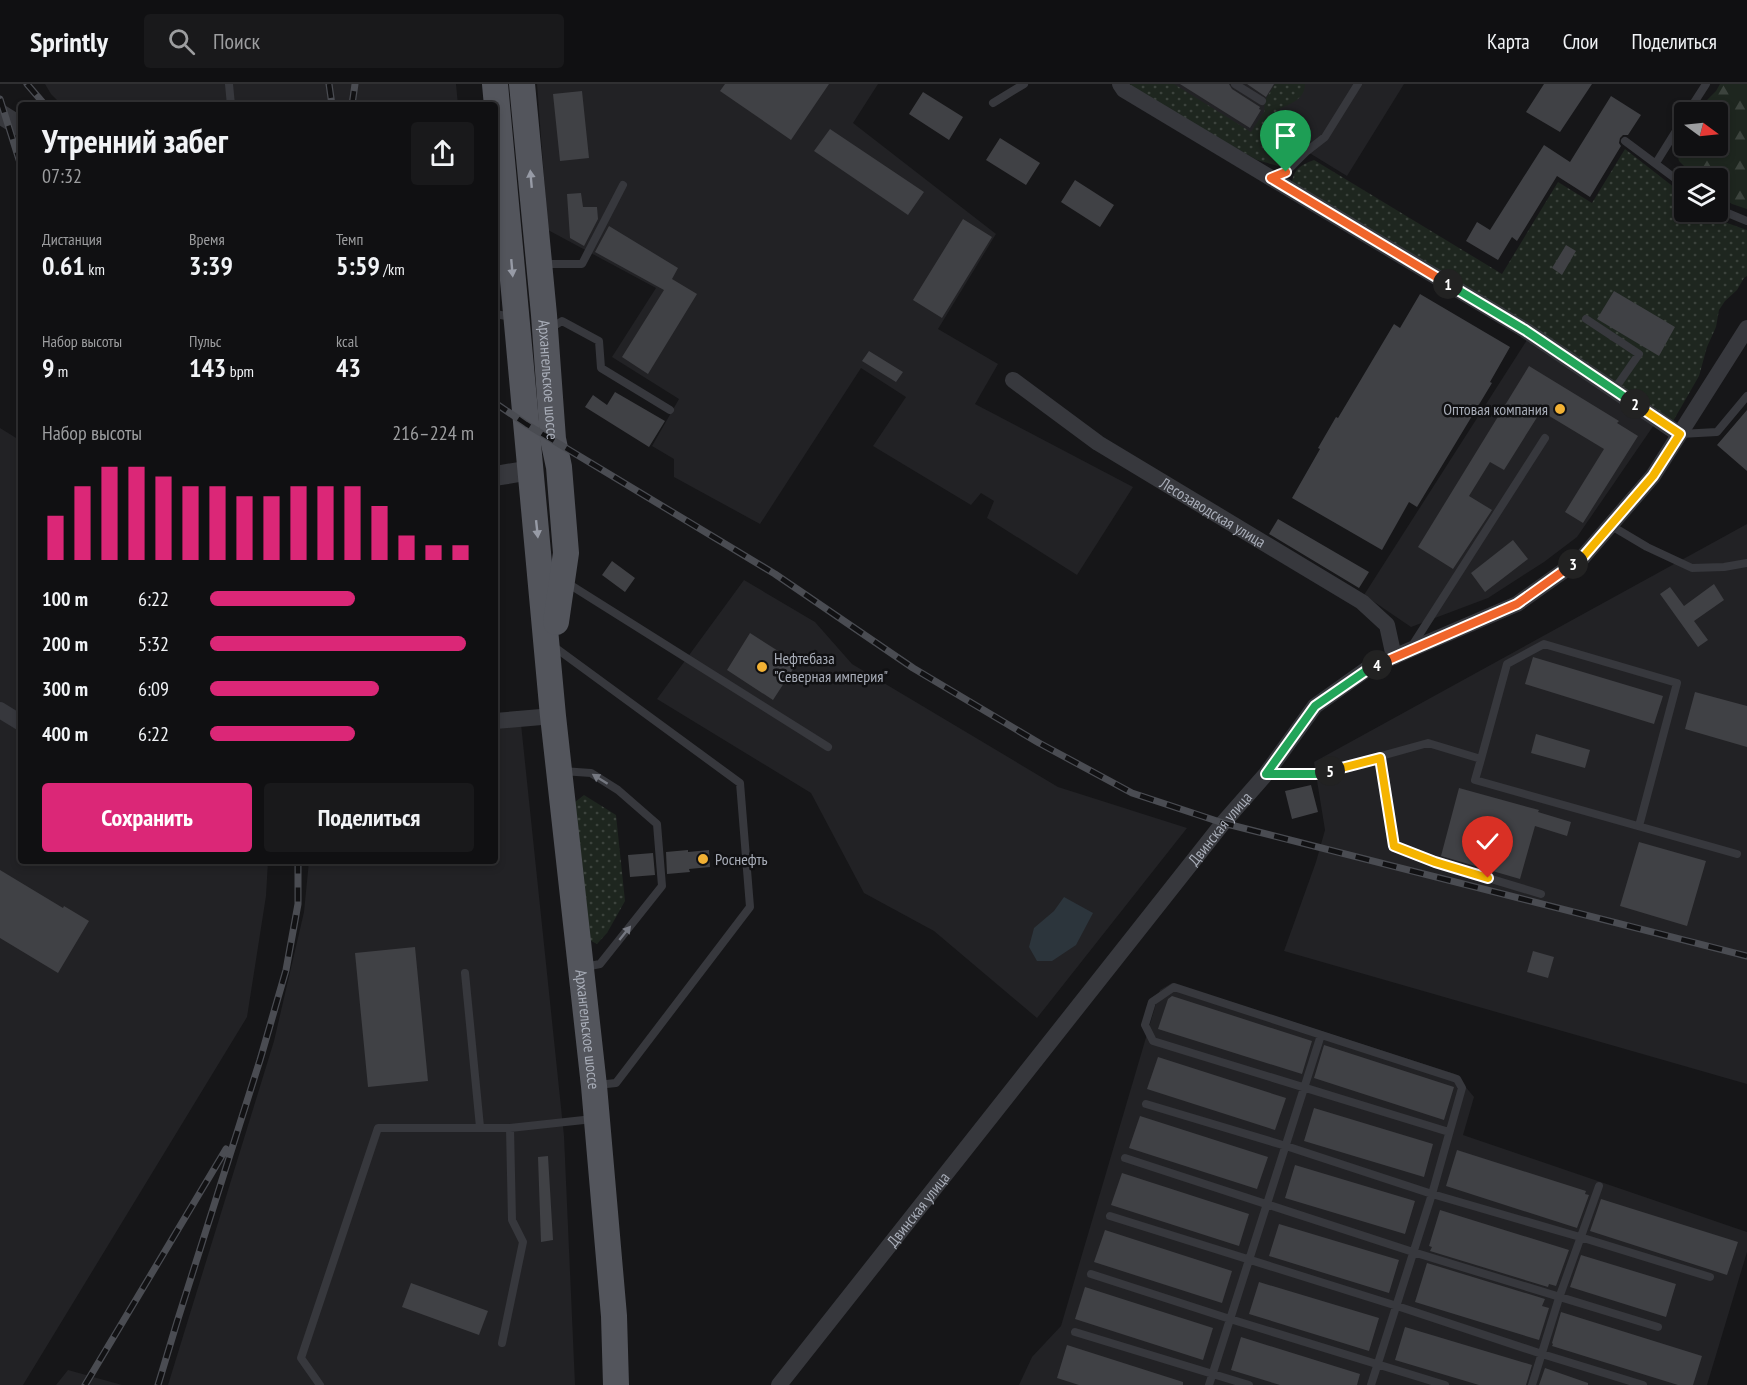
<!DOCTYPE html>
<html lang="ru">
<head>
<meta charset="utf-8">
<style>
  :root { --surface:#101012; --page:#19191b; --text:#f1f3f6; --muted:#9c9d9f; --line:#303032; --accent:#db2777 }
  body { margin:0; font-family:"PT Sans Narrow",sans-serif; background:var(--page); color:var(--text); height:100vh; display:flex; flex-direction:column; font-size:22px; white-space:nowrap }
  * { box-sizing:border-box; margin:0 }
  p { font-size:20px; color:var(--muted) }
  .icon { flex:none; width:33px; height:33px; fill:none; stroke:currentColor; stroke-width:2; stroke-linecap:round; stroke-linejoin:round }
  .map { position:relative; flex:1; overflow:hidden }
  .sheet { position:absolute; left:18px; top:18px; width:480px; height:762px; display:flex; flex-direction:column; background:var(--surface); border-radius:6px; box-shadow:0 3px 9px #0003,0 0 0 2px var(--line) }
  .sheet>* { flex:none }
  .needle { width:39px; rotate:105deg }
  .fabs { position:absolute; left:1674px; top:18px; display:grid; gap:12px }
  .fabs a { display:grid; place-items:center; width:54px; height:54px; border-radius:6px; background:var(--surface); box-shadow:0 3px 9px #0003,0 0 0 2px var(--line); font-size:30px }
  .pin { position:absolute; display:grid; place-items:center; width:51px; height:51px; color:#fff; margin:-62px -26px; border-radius:50% 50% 50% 0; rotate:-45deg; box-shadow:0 0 6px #0007 }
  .pin .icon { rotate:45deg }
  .km { position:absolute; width:30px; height:30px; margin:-15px; border-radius:50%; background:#222; color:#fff; font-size:16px; line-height:30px; text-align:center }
  .round { display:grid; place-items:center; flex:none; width:63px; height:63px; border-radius:6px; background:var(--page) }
  .summary { display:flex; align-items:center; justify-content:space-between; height:102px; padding:0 24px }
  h1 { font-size:33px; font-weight:600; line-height:45px }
  .stats { display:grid; grid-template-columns:repeat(3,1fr); gap:9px; height:102px; padding:6px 24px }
  .stats div { display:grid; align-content:center }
  .stats b { font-size:26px; font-weight:600 }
  .stats small { font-size:16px; font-weight:400 }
  .stats p { font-size:16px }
  .chart { height:168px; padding:12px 24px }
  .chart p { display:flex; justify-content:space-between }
  .chart svg { width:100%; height:108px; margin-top:6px; stroke:var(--accent); stroke-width:6 }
  .cta { display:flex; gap:12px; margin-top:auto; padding:12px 24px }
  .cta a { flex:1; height:69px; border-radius:6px; background:var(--accent); color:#fff; font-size:24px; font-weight:600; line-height:69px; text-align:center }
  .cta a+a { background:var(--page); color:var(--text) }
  ul { padding:0 24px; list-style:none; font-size:20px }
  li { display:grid; grid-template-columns:96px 72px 1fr; align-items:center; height:45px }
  li i { height:15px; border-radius:8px; background:var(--accent) }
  header { display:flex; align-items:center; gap:36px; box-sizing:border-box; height:84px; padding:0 30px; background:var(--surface); border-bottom:2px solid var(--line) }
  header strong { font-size:28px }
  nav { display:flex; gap:33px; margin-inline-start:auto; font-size:21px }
  .search { width:420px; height:54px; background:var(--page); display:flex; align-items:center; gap:15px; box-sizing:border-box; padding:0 21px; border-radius:6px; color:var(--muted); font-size:22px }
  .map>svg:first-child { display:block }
  .built { fill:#222225 }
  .grass { fill:url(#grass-dots) }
  .forest { fill:url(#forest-firs) }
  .water { fill:#2c353c }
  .building { fill:#404145 }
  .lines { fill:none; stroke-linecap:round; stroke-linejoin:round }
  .service { stroke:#37383d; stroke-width:8 }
  .minor { stroke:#37383d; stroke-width:16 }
  .tertiary { stroke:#37383d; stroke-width:20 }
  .primary { stroke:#53555c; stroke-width:26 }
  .rail-casing { stroke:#4a4c52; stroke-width:7 }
  .rail { stroke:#111113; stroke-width:4.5; stroke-dasharray:14; stroke-linecap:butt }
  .oneway { fill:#979ba6 }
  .oneway2 { fill:#757881 }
  .split-1-casing { stroke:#fff; stroke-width:12 }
  .split-2-casing { stroke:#fff; stroke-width:12 }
  .split-3-casing { stroke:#fff; stroke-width:12 }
  .split-4-casing { stroke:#fff; stroke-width:12 }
  .split-5-casing { stroke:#fff; stroke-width:12 }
  .split-6-casing { stroke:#fff; stroke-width:12 }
  .split-1 { stroke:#f0652b; stroke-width:8 }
  .split-2 { stroke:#22a559; stroke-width:8 }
  .split-3 { stroke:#f5b400; stroke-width:8 }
  .split-4 { stroke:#f0652b; stroke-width:8 }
  .split-5 { stroke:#22a559; stroke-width:8 }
  .split-6 { stroke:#f5b400; stroke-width:8 }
  .poi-dot { fill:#f2b134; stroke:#111113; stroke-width:2 }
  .labels { text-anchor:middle; stroke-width:5; stroke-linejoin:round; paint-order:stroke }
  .street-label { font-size:16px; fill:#a8adb8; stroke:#111113 }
  .poi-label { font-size:16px; fill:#a8adb8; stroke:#111113; text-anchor:start }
</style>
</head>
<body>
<header>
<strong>Sprintly</strong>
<div class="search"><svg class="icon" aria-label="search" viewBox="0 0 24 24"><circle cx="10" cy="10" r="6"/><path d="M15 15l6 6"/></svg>Поиск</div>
<nav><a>Карта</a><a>Слои</a><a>Поделиться</a></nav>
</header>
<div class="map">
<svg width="1747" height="1301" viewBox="0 0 1747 1301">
  <defs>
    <pattern id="grass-dots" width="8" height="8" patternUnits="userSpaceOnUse" patternTransform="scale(1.5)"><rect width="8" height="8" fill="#1e261f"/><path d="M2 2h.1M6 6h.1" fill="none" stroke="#3c433d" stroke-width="1.8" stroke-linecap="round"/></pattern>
    <pattern id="forest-firs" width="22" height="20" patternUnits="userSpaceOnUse" patternTransform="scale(1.5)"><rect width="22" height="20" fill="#1e261f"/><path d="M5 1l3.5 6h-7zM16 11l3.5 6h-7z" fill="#3c433d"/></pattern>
  </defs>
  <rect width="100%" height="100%" fill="#161618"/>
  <path class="built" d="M45 0H456L458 21H62L51 10Z
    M537 0H878L853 39 996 150 938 245 998 280 975 320 1133 403 1077 491 987 434 994 417 981 409 971 421 873 362 906 313 861 284 760 440 674 393V375L652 362 679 315 612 273 656 204 548 146Z
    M1164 0H1282L1250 55Z
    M1289 0H1404L1347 92 1264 41Z
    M1527 256 1656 338 1577 453 1544 478 1488 514 1411 543 1364 511Z
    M0 344 21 357V777H268L266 812 247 933 23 1301H0Z
    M1747 440V1000L1284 867 1316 778 1325 746 1314 678Z
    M744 496 815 538 852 580 1058 703 1187 744 1037 934 934 847 864 809 811 709 657 615Z
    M521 640 564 1052 575 1301H168L274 957 304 828 309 777H495V643Z
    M1172 899 1455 990 1474 1013 1463 1051 1747 1148V1168L1707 1301H1019L1032 1273 1061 1242 1160 906Z
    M68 1286 122 1301H56Z"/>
  <path class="grass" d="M1123 0H1174L1251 48 1264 28 1265 16 1275 0H1305C1304 24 1276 18 1270 36 1266 48 1278 57 1284 66 1286 70 1288 75 1289 79L1282 83 1257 76Z
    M1625 65 1684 111V128H1705L1713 134 1747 146V192L1744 194 1737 206 1725 217 1719 226 1716 243 1707 263 1699 292 1672 339 1292 100C1293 85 1301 81 1314 76L1502 190 1558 98 1592 119Z
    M584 711 616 731 625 817 607 849 597 860 589 856 575 718Z"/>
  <path class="forest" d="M1720 0H1747V125L1732 120 1718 111V94H1696L1679 77 1673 52 1684 40V62H1718V28H1695L1716 7Z"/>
  <path class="water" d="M1064 813 1093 829 1076 861 1052 877H1037L1029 863 1034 844 1054 827Z"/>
  <path class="building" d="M725 0H829L791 56 720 7Z
    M1180 0H1229L1232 5 1260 23 1259 25 1261 26 1250 44Z
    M1247 0H1274L1266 13Z
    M1544 0H1592L1560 48 1526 28Z
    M582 7 589 74 560 77 553 10Z
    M923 8 963 33 949 56 909 30Z
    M1611 12 1641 31 1628 51H1623L1620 54 1619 59 1621 62 1590 113 1557 92 1517 157 1512 153 1498 176 1466 157 1477 138 1490 146 1544 61 1570 78Z
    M830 45 924 108 908 131 814 67Z
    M1000 54 1040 79 1026 101 986 76Z
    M1075 96 1114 121 1100 143 1061 118Z
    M581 109 583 123H597L598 135 584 162 570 154 567 110Z
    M963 135 992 153 942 234 913 216Z
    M609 142 678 184 672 195 697 210 648 290 622 273 664 206 595 168Z
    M1566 161 1576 167 1562 191 1552 184Z
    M1614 207 1675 243 1659 272 1597 235Z
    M1420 210 1510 263 1490 298 1492 299 1417 423 1409 418 1382 466 1292 414 1320 365 1318 364 1336 333 1338 334 1394 240 1400 244Z
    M869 267 903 288 896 298 862 277Z
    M1529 282 1619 337 1617 339 1638 352 1583 439 1565 428 1604 365 1541 327 1504 386 1490 378 1469 412 1492 426 1453 485 1418 463Z
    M615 308 665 337 649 363 585 323 593 311 607 321Z
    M1747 326V387L1717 361Z
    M1278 435 1369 488 1359 504 1269 450Z
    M1513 456 1528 475 1485 508 1471 489Z
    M612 477 635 494 625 508 602 491Z
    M1714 500 1724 516 1694 537 1708 556 1698 563 1660 510 1670 503 1684 522Z
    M750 549 797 579 773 616 727 586Z
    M1533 573 1663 612 1654 640 1525 600Z
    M1695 608 1747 622V663L1685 645Z
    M1536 650 1590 666 1585 684 1531 669Z
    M1311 701 1318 728 1292 735 1285 707Z
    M1459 704 1539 726 1538 728 1571 738 1567 752 1535 742 1520 795 1441 772Z
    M1639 758 1706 777 1687 842 1620 822Z
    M688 766V768L709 766 710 783 689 785 690 788 667 790 666 768Z
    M653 769 655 791 630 793 628 771Z
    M0 786 63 824 64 822 89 837 58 889 0 854Z
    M415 863 428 997 368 1003 355 869Z
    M1533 867 1554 873 1548 894 1527 888Z
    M1172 912 1312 957 1302 990 1158 945 1168 915Z
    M1324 961 1454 1003 1444 1036 1314 994Z
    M1158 973 1286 1014 1275 1046 1147 1005Z
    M1314 1024 1433 1060 1424 1093 1304 1057Z
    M1140 1032 1268 1073 1257 1105 1129 1064Z
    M1457 1066 1586 1107 1585 1110 1589 1111 1577 1144 1446 1102Z
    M548 1072 553 1156 541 1158 538 1073Z
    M1295 1081 1415 1117 1405 1150 1285 1114Z
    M1122 1089 1249 1130 1239 1162 1111 1121Z
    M1601 1115 1738 1158 1727 1191 1590 1147Z
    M1440 1126 1569 1166 1556 1202 1549 1200 1548 1203 1430 1167 1432 1163 1429 1162Z
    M1279 1140 1399 1176 1389 1209 1269 1172Z
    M1105 1146 1232 1187 1222 1219 1094 1178Z
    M1581 1171 1676 1200 1666 1233 1570 1203Z
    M1427 1179 1545 1215 1542 1222 1549 1224 1539 1256 1415 1218Z
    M1259 1198 1379 1234 1369 1267 1249 1230Z
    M411 1199 488 1227 479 1251 402 1223Z
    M1085 1203 1213 1244 1203 1276 1075 1235Z
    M1561 1228 1702 1272 1693 1301H1678L1552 1262 1553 1260 1552 1259Z
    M1405 1243 1532 1281 1526 1301H1479L1395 1276Z
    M1241 1253 1360 1290 1357 1301H1280L1231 1286Z
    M1067 1261 1183 1298V1301H1079L1057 1294Z
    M1545 1284 1588 1299V1301H1539Z"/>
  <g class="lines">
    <path class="service" d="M229 0 231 21
      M1235 0 1262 17
      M993 19 1024 0
      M1688 28 1706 0
      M1625 57 1684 101
      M1656 79 1684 34
      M1272 94 1286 88 1307 67 1325 53 1358 0
      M1718 125 1747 137
      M542 180H582L623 101
      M495 230 512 233
      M1586 235 1639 270 1614 306
      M548 246 562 237 599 257 601 284 670 326
      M1680 350 1717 348 1747 312
      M1610 441 1647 463 1692 484 1724 483 1747 479
      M564 497 828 663
      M553 562 740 699 750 823 616 999 597 1001
      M1412 562 1545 354
      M1380 674 1394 762 1435 778 1541 810
      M1481 675 1507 580 1544 560 1677 599 1639 742
      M562 687 591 689 618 706 657 740 662 802 600 880 585 883
      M1266 690H1316L1428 659 1481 675 1475 696 1737 770
      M465 889 480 1043
      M1146 1020 1286 1062 1432 1110 1580 1153 1710 1193
      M1125 1074 1413 1168 1658 1243
      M1110 1132 1397 1222 1542 1270 1643 1301
      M1091 1190 1230 1235 1445 1301
      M1075 1248 1249 1301
      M502 1259 523 1158 512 1136 510 1044
      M320 1301 301 1274 378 1044H510L593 1035
      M1209 1301 1321 951
      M1371 1301 1432 1110 1462 1004 1457 995 1174 903 1152 918 1145 941 1153 957 1449 1048
      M1532 1301 1559 1214 1599 1102"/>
    <g class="minor">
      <path d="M1120 0 1124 6 1525 246 1679 350"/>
      <path id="s1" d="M1013 296 1098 359 1362 518 1387 541 1394 573"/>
      <path d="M0 626 21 639"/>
      <path d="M495 637 553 632"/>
      <path id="s2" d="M779 1301 1223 739 1266 690 1315 622 1370 583 1517 520 1583 473 1653 392 1747 244"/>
    </g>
    <path class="tertiary" d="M0 30 21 43
      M495 392 531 386"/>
    <g class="primary">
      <path id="s3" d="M495 0 553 632 594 1002 614 1232 616 1301"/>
      <path id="s4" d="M522 0 544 231 553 355 559 383 566 469 556 538"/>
    </g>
    <defs>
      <path id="rail" d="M27 0 45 21
        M329 0 332 21
        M0 15 21 82
        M352 21 355 0
        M495 319 526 340 775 490 913 584 1039 659 1132 709 1223 739 1747 872
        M85 1301 226 1065
        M158 1301 177 1238 260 976 286 886 298 820V777"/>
    </defs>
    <use href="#rail" class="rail-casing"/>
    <use href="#rail" class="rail"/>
  </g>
  <defs><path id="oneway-solid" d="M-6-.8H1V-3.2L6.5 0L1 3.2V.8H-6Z" transform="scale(1.5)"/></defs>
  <g class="oneway">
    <use href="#oneway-solid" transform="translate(531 95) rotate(-95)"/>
    <use href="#oneway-solid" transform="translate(512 184) rotate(85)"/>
    <use href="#oneway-solid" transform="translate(537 445) rotate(84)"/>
  </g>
  <g class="oneway2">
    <use href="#oneway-solid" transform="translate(600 695) rotate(-148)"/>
    <use href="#oneway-solid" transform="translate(625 849) rotate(-51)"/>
  </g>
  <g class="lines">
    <defs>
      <path id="split-1" d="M1286 88 1271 94 1448 200"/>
      <path id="split-2" d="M1448 200 1525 246 1635 320"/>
      <path id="split-3" d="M1573 480 1583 473 1653 392 1680 350 1635 320"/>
      <path id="split-4" d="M1377 581 1517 520 1573 480"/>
      <path id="split-5" d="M1330 687 1316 690H1266L1315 622 1370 584 1377 581"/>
      <path id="split-6" d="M1330 687 1380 674 1394 762 1435 778 1488 794"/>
    </defs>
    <use href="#split-1" class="split-1-casing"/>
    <use href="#split-2" class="split-2-casing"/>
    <use href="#split-3" class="split-3-casing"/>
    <use href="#split-4" class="split-4-casing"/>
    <use href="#split-5" class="split-5-casing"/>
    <use href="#split-6" class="split-6-casing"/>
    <use href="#split-1" class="split-1"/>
    <use href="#split-2" class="split-2"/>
    <use href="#split-3" class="split-3"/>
    <use href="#split-4" class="split-4"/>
    <use href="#split-5" class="split-5"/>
    <use href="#split-6" class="split-6"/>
  </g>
  <g class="poi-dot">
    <circle cx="1560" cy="325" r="6"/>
    <circle cx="762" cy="583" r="6"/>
    <circle cx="703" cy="775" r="6"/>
  </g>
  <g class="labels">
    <g class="street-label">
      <text dy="6" stroke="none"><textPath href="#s4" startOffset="297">Архангельское шоссе</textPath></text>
      <text dy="6" stroke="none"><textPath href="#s1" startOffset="240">Лесозаводская улица</textPath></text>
      <text dy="6" stroke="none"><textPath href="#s2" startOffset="710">Двинская улица</textPath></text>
      <text dy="6" stroke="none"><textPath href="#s3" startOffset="950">Архангельское шоссе</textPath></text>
      <text dy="6" stroke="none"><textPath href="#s2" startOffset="224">Двинская улица</textPath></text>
    </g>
    <g class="poi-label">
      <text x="1548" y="331" text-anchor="end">Оптовая компания</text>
      <text x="774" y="580">Нефтебаза<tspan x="774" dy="18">"Северная империя"</tspan></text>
      <text x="715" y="781">Роснефть</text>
    </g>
  </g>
</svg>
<div class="fabs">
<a><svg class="needle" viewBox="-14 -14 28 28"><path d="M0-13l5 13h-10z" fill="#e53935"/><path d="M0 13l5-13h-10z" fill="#9c9d9f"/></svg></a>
<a><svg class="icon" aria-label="layers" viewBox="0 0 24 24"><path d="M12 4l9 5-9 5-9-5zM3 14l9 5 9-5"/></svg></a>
</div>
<div class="pin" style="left:1286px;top:88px;background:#1e9e55"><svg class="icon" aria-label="arrive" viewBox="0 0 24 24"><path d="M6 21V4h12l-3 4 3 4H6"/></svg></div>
<div class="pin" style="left:1488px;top:794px;background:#d93025"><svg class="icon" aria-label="check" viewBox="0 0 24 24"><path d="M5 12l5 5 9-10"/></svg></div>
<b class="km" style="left:1448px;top:200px">1</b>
<b class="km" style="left:1635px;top:320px">2</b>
<b class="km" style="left:1573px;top:480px">3</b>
<b class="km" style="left:1377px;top:581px">4</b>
<b class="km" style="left:1330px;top:687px">5</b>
<section class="sheet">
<div class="summary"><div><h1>Утренний забег</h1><p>07:32</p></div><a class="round"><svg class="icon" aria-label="share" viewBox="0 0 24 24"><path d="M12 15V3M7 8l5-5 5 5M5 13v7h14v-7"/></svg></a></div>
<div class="stats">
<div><p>Дистанция</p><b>0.61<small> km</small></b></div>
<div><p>Время</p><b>3:39</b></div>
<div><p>Темп</p><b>5:59<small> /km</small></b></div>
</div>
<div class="stats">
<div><p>Набор высоты</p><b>9<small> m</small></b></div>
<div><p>Пульс</p><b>143<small> bpm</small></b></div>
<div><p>kcal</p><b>43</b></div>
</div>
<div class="chart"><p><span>Набор высоты</span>216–224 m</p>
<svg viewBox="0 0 160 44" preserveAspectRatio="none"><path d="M5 44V26M15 44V14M25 44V6M35 44V6M45 44V10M55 44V14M65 44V14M75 44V18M85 44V18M95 44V14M105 44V14M115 44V14M125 44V22M135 44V34M145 44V38M155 44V38"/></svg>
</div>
<ul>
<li><b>100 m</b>6:22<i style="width:55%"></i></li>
<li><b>200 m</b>5:32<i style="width:97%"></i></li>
<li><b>300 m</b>6:09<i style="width:64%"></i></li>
<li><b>400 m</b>6:22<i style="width:55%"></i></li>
</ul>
<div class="cta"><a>Сохранить</a><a>Поделиться</a></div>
</section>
</div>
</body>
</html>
